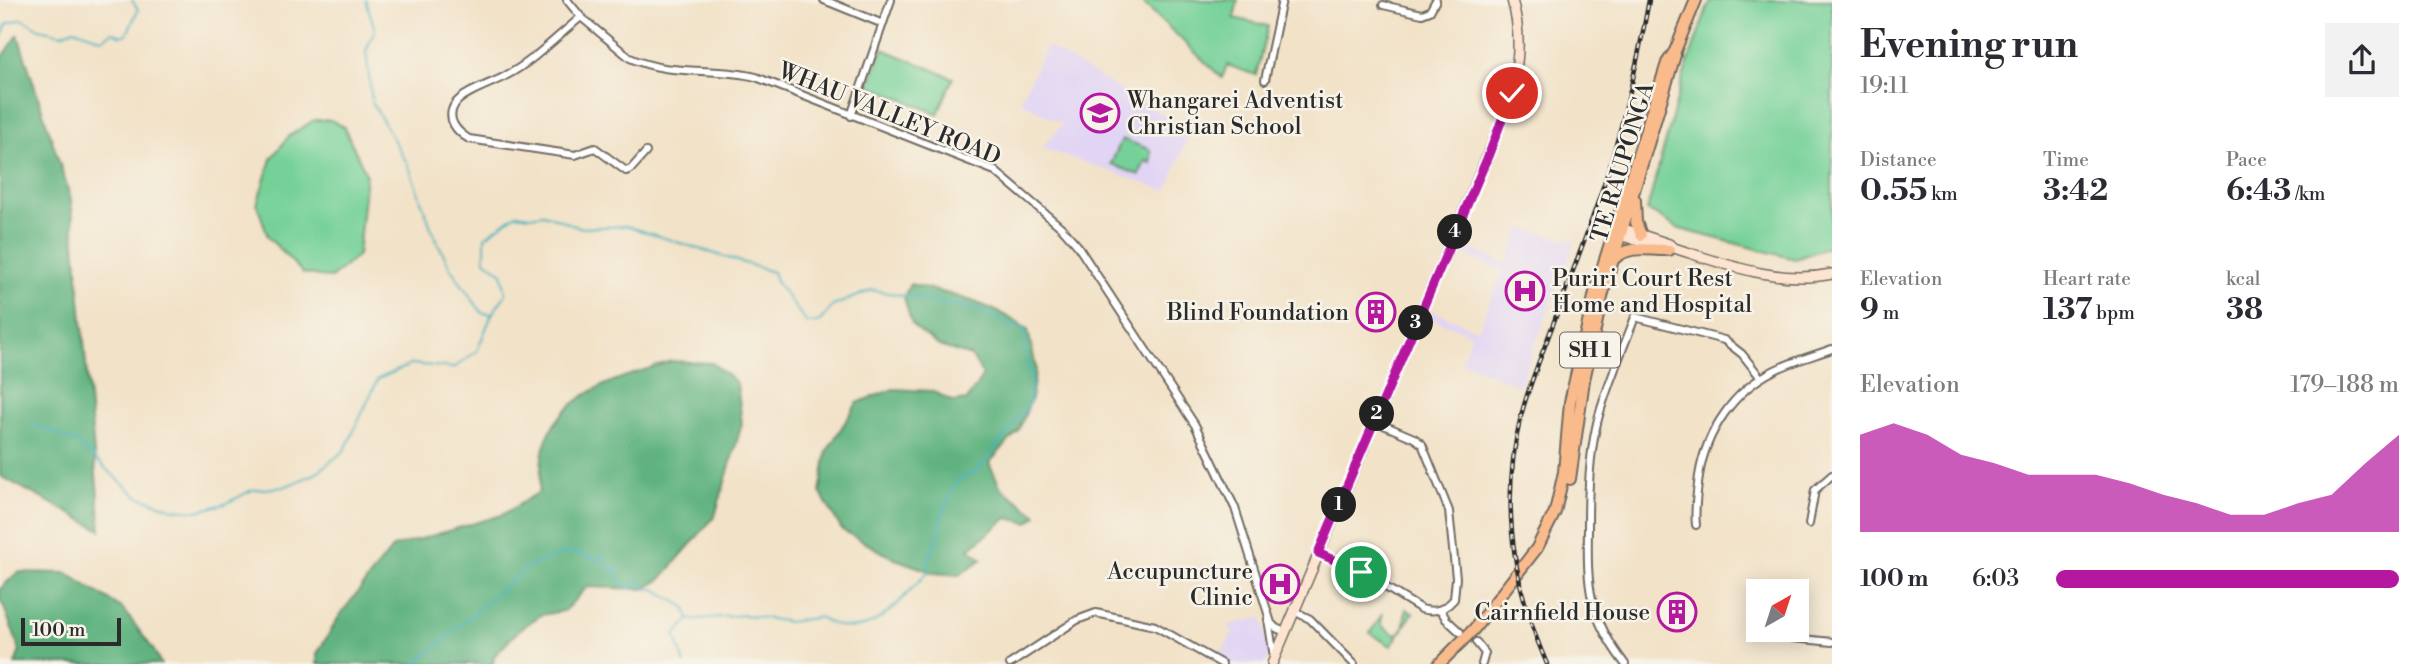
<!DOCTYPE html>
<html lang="en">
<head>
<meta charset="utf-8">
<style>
  :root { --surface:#fff; --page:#f2f2f3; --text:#2b2b33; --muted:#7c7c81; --accent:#b5179e }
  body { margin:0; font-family:"Libre Bodoni",serif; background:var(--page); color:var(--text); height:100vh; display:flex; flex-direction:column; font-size:26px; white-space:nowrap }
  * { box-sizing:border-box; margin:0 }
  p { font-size:23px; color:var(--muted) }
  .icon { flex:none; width:38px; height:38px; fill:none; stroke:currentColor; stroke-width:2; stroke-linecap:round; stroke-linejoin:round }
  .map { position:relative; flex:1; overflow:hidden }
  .panel { display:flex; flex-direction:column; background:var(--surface); width:595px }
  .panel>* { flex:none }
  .needle { width:46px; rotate:39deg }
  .buttons { position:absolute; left:1746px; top:579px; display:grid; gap:14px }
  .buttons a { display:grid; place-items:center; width:63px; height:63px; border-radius:0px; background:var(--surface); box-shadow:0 4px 18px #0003; font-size:35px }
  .scale { position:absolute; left:21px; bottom:18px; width:100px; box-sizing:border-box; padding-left:7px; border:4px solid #2b2b2b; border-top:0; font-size:19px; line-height:24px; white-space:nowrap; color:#2b2b2b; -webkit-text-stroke:5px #f7f3e8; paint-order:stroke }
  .pin { position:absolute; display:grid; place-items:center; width:60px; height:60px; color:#fff; margin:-30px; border:4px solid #fff; border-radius:50%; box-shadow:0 2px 7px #0007 }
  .km { position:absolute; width:35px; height:35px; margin:-18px; border-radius:50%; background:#222; color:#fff; font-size:19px; line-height:35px; text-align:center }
  .round { display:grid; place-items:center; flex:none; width:74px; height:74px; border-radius:0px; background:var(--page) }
  .overview { display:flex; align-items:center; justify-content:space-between; height:119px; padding:0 28px }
  h1 { font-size:38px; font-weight:700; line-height:52px }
  .figures { display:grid; grid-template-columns:repeat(3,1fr); gap:10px; height:119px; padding:7px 28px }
  .figures div { display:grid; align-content:center }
  .figures b { font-size:30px; font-weight:700 }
  .figures small { font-size:19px; font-weight:400 }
  .figures p { font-size:19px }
  .chart { height:196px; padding:14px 28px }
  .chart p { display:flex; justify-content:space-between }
  .chart svg { width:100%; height:126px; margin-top:7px; fill:var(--accent); opacity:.7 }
  ul { padding:0 28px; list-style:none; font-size:23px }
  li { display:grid; grid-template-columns:112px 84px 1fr; align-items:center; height:52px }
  li i { height:18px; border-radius:9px; background:var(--accent) }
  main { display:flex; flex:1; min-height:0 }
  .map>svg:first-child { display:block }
  .built { fill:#e1d4f4 }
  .green { fill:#76d198; stroke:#507e62; stroke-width:2 }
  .forest { fill:#60b380; stroke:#466f56; stroke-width:2 }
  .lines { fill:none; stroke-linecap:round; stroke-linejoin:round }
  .stream { stroke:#42b0bd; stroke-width:2 }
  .street-casing { stroke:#716b62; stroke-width:10 }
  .secondary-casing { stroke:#716b62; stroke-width:12 }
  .highway-casing { stroke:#716b62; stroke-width:14 }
  .street { stroke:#fff; stroke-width:6 }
  .secondary { stroke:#fde4d1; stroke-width:9 }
  .highway { stroke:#fabb8c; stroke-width:10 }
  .rail-casing { stroke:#2b2b2b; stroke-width:4.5 }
  .rail { stroke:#f7f3e8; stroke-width:2; stroke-dasharray:5; stroke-linecap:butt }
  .route-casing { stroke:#fff; stroke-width:14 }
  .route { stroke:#b5179e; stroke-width:9 }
  .labels { text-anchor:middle; stroke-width:5; stroke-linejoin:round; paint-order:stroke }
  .shield { fill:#f7f3e8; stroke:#686764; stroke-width:2 }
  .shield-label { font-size:21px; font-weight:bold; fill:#2b2b2b }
  .poi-label { font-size:23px; fill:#2b2b2b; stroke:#f7f3e8; text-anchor:end }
  .street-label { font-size:23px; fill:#2b2b2b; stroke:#f7f3e8 }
</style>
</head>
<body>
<main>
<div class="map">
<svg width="1832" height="664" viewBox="0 0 1832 664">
  <rect width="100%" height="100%" fill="#f7f3e8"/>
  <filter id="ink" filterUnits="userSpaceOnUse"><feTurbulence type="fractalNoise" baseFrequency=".0143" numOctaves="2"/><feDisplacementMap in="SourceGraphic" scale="14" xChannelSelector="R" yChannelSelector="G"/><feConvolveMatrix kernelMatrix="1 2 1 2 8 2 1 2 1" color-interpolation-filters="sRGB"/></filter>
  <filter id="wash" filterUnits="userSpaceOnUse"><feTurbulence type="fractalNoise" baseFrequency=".00686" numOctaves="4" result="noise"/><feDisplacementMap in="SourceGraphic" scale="28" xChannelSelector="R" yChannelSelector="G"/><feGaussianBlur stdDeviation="1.57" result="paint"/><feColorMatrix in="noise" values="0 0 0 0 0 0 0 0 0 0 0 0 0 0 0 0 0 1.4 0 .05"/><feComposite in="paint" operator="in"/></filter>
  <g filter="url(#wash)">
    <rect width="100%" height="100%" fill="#f2e2c7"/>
    <path class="built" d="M1047 46 1190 131 1167 191 1042 148 1062 124 1020 101Z
      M1522 228 1575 242 1519 386 1461 361 1472 335 1429 317 1431 310 1478 330 1503 271 1457 251 1461 244 1506 264Z
      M1262 618 1269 643V654L1265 664H1231L1219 657 1233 632 1227 625Z"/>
    <path class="green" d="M1140 0H1238L1234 18 1268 26 1256 75 1227 65 1222 78Z
      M1712 0H1832V246L1795 259 1680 229 1647 210 1682 81 1707 8Z
      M883 49 953 78 938 114 869 85Z
      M314 120H331L344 127 366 174 358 255 331 278 303 273 268 237 257 204 271 159 289 136Z
      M1122 139 1151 150V163L1145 161 1139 175 1111 164Z
      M1406 609 1413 613 1391 646 1370 633 1383 613C1380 626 1380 625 1389 631 1392 633 1393 634 1396 635L1403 630Z"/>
    <path class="forest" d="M18 35 71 199 101 530 0 476V61Z
      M910 284C951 294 994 304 1028 330L1036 368 1031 399 1019 430 989 463 1001 488 1037 515 1028 523 1007 518 969 549 982 559 959 575 934 573 895 559 842 530 820 492 827 451 857 403 893 389 933 391 953 402 967 400 983 375 971 356 939 346 912 325 904 297Z
      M671 361 712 363 737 383 742 424 715 516 660 580 643 589 587 587 564 611 541 615 520 629 494 656 493 664H317V654L340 615 393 547 502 515 539 492C541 477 540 458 545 444 563 389 624 378 671 361Z
      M18 572 67 573 123 609 153 649 161 664H15L20 650 0 597V589Z"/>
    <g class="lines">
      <path class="stream" d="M366 0 375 30 366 51 372 102 409 167 433 233 451 269 482 313 492 314
        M0 40 7 24 22 19 39 29 62 34 74 29 102 39 113 32 121 36 127 34 138 10 132 0
        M29 422 76 442 137 496 174 509 197 511 225 504 252 490 284 487 315 474 345 450 378 379 412 364 454 368 477 351 492 314 506 294 502 273 485 260V237L516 214 530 216 544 214 582 228 626 226 773 272 777 283 807 323H818L833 306 872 290 976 309 1025 331 1026 357 1032 381 1028 406 978 470 956 482 941 516 939 535 927 562 930 570C896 603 869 649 819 617L789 622 745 615 689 620 675 635 685 664
        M416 664 527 567 563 553H580L595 560 603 556 606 568H616L622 583 630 589 637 581 647 589H655L686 608 689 620"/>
    </g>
  </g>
  <g filter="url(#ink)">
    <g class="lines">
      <defs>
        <path id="street" d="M567 0 581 17 630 58C671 77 713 66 756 77L995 171 1062 228 1077 245 1195 425 1235 508 1271 623 1276 628 1285 632
          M824 0 883 24
          M1383 5 1422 14 1430 11 1436 0
          M581 17C559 35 531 63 507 75 494 83 463 92 455 104 445 119 457 132 469 139L575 155 595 148 626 171 631 169 646 152
          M1265 80 1282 0
          M851 116 891 0
          M1809 524 1815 490 1832 475
          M1696 525C1694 509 1697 493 1699 476 1706 431 1734 390 1775 370 1793 361 1813 356 1832 349
          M1318 553 1361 572 1421 609C1435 613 1445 610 1454 599L1456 578 1449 511 1422 444 1414 438 1374 421
          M1441 610 1446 619 1460 632
          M1294 611 1310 619 1354 664
          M1268 619 1274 657
          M1782 633 1793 638 1832 642
          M1476 642 1485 653 1482 664
          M1010 664 1077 620 1096 613 1155 626 1222 664
          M1625 664C1588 616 1587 587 1588 529 1588 493 1589 457 1597 423 1606 387 1622 352 1635 317L1724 340 1742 354 1761 378"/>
        <path id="secondary" d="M1618 227 1669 244 1674 248C1725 264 1778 285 1832 274
          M1616 234 1659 247
          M1272 664 1507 109C1518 72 1523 38 1512 0"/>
        <path id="highway" d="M1635 200 1636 222 1641 235
          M1615 258C1632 244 1649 251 1669 250
          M1570 479 1584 380 1603 293 1675 55
          M1439 664 1474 629 1537 548 1555 512 1564 472 1570 402 1596 288 1667 63 1675 51 1696 0"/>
      </defs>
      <use href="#street" class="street-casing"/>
      <use href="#secondary" class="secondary-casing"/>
      <use href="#highway" class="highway-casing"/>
      <use href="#street" class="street"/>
      <use href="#secondary" class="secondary"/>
      <use href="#highway" class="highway"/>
      <defs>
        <path id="rail" d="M1547 664C1512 584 1500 501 1521 416 1528 388 1539 362 1549 335 1566 289 1584 243 1600 196 1622 132 1637 66 1649 0"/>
      </defs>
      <use href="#rail" class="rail-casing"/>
      <use href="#rail" class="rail"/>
    </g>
  </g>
  <g class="lines" filter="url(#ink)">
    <defs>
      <path id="route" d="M1361 572 1318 553 1489 154 1512 93"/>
    </defs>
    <use href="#route" class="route-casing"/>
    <use href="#route" class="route"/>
  </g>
  <defs>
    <symbol id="school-ring" viewBox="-11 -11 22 22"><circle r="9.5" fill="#f7f3e8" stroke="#b5179e" stroke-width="1.5"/><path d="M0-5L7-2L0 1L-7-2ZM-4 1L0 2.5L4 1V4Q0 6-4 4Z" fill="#b5179e"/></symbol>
    <symbol id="hospital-ring" viewBox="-11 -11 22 22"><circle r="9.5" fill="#f7f3e8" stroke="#b5179e" stroke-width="1.5"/><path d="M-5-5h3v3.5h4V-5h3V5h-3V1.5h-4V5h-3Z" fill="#b5179e"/></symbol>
    <symbol id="building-ring" viewBox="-11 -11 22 22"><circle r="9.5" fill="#f7f3e8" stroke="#b5179e" stroke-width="1.5"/><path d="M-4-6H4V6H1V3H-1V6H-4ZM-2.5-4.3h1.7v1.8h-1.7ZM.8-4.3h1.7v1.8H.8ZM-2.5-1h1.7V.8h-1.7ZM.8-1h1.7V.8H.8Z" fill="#b5179e"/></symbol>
  </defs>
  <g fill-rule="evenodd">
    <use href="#school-ring" x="1078" y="91" width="44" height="44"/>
    <use href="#hospital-ring" x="1503" y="269" width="44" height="44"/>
    <use href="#building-ring" x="1354" y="290" width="44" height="44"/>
    <use href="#hospital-ring" x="1258" y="562" width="44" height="44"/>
    <use href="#building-ring" x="1655" y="590" width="44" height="44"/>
  </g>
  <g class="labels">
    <rect class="shield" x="1560" y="332.5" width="60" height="35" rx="5"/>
    <g class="shield-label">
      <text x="1590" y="357">SH 1</text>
    </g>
    <g class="poi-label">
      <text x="1127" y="108" text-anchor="start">Whangarei Adventist<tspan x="1127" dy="26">Christian School</tspan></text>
      <text x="1552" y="286" text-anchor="start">Puriri Court Rest<tspan x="1552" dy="26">Home and Hospital</tspan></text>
      <text x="1349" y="320">Blind Foundation</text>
      <text x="1253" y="579">Accupuncture<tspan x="1253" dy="26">Clinic</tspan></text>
      <text x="1650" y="620">Cairnfield House</text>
    </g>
    <g class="street-label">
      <text transform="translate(890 113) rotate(22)" y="8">WHAU VALLEY ROAD</text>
      <text transform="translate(1622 162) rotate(-73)" y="8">TE RAUPONGA</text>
    </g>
  </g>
</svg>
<div class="buttons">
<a><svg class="needle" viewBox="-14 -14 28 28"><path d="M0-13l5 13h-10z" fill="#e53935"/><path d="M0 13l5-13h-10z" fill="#7c7c81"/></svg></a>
</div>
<div class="scale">100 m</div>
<div class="pin" style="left:1361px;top:572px;background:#1e9e55"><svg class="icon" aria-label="arrive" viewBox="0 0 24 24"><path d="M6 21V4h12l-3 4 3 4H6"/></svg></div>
<div class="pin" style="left:1512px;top:93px;background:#d93025"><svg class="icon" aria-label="check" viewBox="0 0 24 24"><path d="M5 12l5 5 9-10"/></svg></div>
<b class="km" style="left:1339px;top:505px">1</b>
<b class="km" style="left:1377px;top:414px">2</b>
<b class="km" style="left:1416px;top:323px">3</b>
<b class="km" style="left:1455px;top:232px">4</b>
</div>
<section class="panel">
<div class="overview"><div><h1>Evening run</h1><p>19:11</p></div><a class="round"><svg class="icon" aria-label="share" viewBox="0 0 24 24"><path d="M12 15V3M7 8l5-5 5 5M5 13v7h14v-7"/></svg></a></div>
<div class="figures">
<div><p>Distance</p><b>0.55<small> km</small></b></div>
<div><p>Time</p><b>3:42</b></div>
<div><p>Pace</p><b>6:43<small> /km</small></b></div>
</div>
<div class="figures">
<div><p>Elevation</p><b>9<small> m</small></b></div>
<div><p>Heart rate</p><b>137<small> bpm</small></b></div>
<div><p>kcal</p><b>38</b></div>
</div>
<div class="chart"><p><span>Elevation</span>179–188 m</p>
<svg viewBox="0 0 160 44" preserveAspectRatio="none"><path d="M0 44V10L10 6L20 10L30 17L40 20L50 24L60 24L70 24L80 27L90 31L100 34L110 38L120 38L130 34L140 31L150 20L160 10V44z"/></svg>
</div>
<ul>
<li><b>100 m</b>6:03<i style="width:100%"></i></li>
</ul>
</section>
</main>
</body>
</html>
